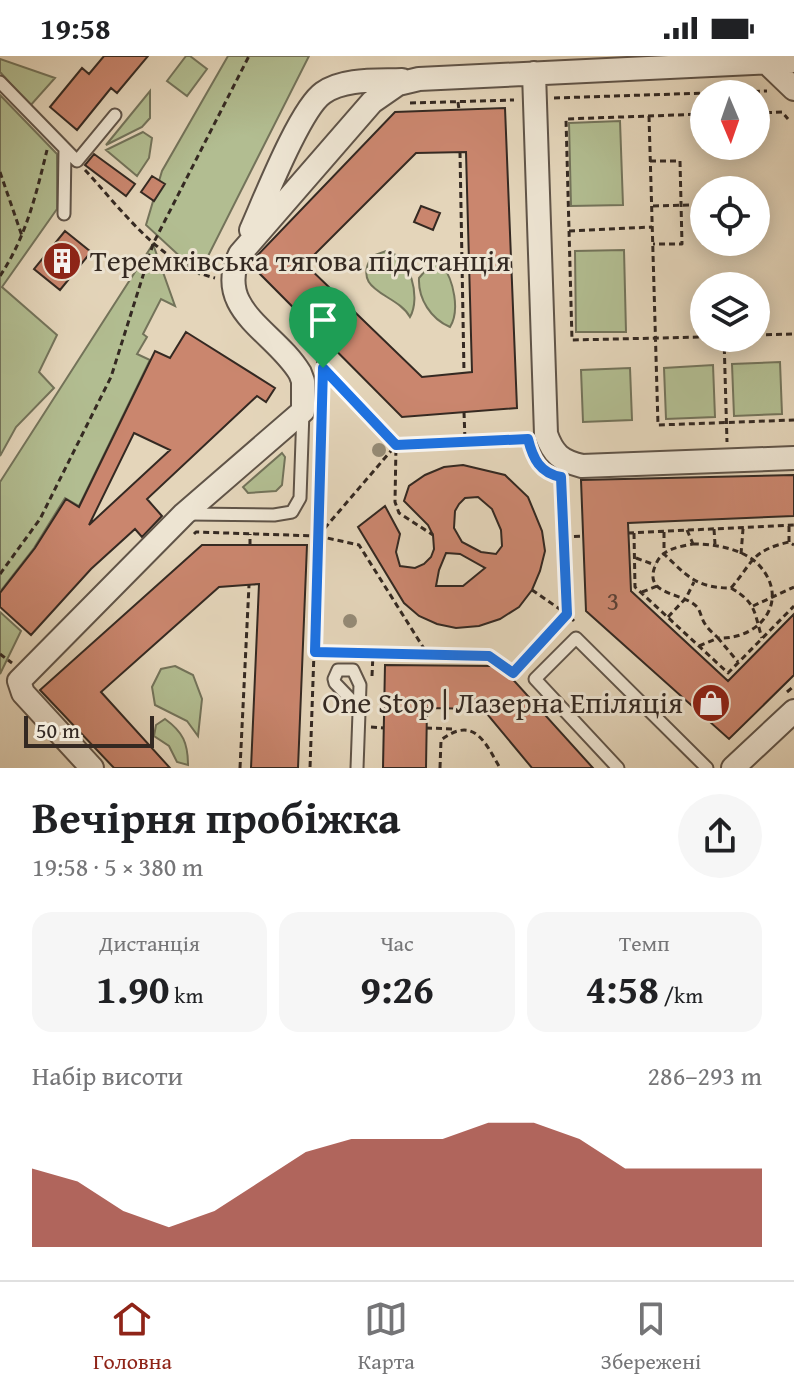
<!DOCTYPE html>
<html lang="uk">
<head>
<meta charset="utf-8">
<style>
  :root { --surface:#fff; --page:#f6f6f6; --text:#202124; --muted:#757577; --line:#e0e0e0; --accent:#8f2418 }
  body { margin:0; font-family:"Gentium Book Plus",serif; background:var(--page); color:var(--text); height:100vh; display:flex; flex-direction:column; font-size:30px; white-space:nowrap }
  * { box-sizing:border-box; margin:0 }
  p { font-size:26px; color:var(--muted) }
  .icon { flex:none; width:44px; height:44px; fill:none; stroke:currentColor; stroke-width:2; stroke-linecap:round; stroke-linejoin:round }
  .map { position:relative; height:712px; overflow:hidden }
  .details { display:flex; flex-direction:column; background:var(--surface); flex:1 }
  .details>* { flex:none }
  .needle { width:52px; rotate:178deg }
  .buttons { position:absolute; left:690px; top:24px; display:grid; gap:16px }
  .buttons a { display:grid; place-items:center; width:80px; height:80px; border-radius:50%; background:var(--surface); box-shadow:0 4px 20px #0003; font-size:40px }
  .scale { position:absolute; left:24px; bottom:20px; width:130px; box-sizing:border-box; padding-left:8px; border:4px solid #342922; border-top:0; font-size:22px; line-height:28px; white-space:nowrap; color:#342922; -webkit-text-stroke:6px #ede4d2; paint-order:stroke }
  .pin { position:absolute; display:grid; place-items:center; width:68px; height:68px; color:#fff; margin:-82px -34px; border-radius:50% 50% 50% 0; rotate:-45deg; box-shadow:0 0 8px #0007 }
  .pin .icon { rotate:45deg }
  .round { display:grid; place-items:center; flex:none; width:84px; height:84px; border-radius:42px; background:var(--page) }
  .head { display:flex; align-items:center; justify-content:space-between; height:136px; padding:0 32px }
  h1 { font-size:44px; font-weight:700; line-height:60px }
  .figures { display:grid; grid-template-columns:repeat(3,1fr); gap:12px; height:136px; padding:8px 32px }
  .figures div { display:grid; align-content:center; border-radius:20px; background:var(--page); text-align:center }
  .figures b { font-size:40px; font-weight:700 }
  .figures small { font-size:22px; font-weight:400 }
  .figures p { font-size:22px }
  .chart { height:224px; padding:16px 32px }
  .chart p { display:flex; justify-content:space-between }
  .chart svg { width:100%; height:144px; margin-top:8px; fill:var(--accent); opacity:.7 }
  .status { display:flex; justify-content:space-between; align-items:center; height:56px; padding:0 40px; background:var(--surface); direction:ltr }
  .status svg { height:22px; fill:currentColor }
  .dock { display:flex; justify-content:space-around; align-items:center; height:112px; border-top:2px solid var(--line); background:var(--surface); font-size:22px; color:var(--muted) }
  .dock a { display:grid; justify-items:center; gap:4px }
  .dock .current { color:var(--accent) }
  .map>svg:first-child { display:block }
  .green { fill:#b2bd91; stroke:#73735a; stroke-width:2 }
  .building { fill:#ca866e; stroke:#342922; stroke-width:2; fill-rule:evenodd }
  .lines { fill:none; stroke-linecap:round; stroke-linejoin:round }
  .service-casing { stroke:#605448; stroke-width:15 }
  .minor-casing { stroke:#605448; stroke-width:26 }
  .path { stroke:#342922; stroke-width:3; stroke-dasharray:6 4; stroke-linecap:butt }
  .service { stroke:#ede4d2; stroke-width:11 }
  .minor { stroke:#ede4d2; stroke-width:22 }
  .tree { fill:#958b76 }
  .route-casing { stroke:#fff; stroke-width:16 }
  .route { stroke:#1a73e8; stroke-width:10 }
  .labels { text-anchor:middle; stroke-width:6; stroke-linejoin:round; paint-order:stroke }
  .number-label { font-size:26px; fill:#5a4035 }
  .poi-label { font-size:30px; fill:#342922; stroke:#ede4d2; text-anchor:start }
</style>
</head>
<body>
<div class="status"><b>19:58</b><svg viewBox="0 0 49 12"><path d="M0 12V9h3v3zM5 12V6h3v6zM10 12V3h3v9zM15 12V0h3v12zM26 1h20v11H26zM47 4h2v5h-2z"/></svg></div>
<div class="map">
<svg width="794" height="712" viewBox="0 0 794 712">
  <rect width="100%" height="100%" fill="#e4d5ba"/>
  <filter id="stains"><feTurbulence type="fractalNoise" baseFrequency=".0025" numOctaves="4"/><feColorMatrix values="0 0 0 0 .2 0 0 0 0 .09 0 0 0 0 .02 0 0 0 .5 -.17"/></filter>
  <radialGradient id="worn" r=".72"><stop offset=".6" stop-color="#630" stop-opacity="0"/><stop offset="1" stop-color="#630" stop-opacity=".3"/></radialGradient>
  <path class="green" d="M186 0H190L207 13 187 40 167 25Z
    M228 0H309L199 218 146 169 162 115Z
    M0 3 55 22 30 50 0 16Z
    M150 35V62L142 71 106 89Z
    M0 39 57 98V153L2 231 57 279 39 316 54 332 16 371 0 400Z
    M620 65 623 149 571 150 569 67Z
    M143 76 152 82 149 102 137 120 106 94Z
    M153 188 175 250 161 243 143 278 147 281 137 298 150 304 79 450 65 442 34 492 0 536V426Z
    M624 194 626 276H576L575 195Z
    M386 195C411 200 421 242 410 261 397 237 350 236 372 200Z
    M432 207 442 209C454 224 460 255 450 271 431 263 418 243 419 222Z
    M780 306 782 358 734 360 732 308Z
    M713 309 715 361 666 363 664 312Z
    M630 312 632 364 583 366 581 314Z
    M282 397 285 401 282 429 276 435 248 437 243 431Z
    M0 556 21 575 0 618Z
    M175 610 193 619 202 643 198 680 187 665 155 649 152 631 161 613Z
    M165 663C183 676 188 687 188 709L177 706 169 690 154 680 156 669Z"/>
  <path class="building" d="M104 0H148L117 37 111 32 77 74 50 51 82 12 89 18Z
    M505 52 517 352 402 361 251 209 252 205 395 56ZM466 96 472 316 422 321 305 208 416 97Z
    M94 98 135 128 126 140 85 109Z
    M152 120 165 128 154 145 141 136Z
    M421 150 440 157 433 174 414 166Z
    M65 175 91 196 60 234 34 213Z
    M186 276 275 332 266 346 257 340 147 443 162 460 142 481 135 473 91 513 31 579 0 551V537L35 492 66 443 79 451 155 295 170 302ZM134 377 170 394 89 469Z
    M463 409 505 419 528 441 542 475 545 495 540 515 532 534 519 551 500 563 479 570 456 572 437 568 419 560 404 547 358 471 385 450 400 478 396 496 400 510 415 512 424 508 431 501 434 493 433 479 428 469 404 445 409 430 425 419 444 411ZM478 441 492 453 501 474 502 490 496 498 481 496 462 486 454 472 455 455 459 448 465 442ZM446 497 460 498 485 512 463 530H436L439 514Z
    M794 419V460L628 467 631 535 728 625 794 558V619L729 683 586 555 581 424Z
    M202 489H307L298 712H251L259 528 219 531 101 636 170 712H114L40 634Z
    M385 609 492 610 507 617 593 712H532L483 653 427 652 426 712H383Z"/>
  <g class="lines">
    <defs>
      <path id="service" d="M0 26 77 105 115 59
        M64 158 65 93
        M189 458 274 459 292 456 300 442 303 355
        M357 712 360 629 353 614H338L334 623 335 627 359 652
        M618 712 535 623 576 582 707 712"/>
      <path id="minor" d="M766 6 794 33
        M534 17 546 378C553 398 561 405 582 410L794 402
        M251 174C264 145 300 53 323 37 344 22 378 25 402 24
        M92 712 23 637 19 625 184 458 303 355V325L300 317C275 275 213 254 240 198L372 46 398 28 419 23 794 5
        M733 712 794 655"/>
    </defs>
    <use href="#service" class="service-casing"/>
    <use href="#minor" class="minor-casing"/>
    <path class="path" d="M554 42 767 35
      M458 46 459 54
      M410 47 514 44
      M756 57 782 56 788 63
      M704 58 566 63 572 284 704 281
      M649 60 658 369 794 364
      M460 96 464 317
      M650 105H680L682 188H653
      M85 114C122 154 160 208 215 222
      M0 116 22 180
      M653 150 689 149
      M569 175 652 171
      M0 220C26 181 36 139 47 94
      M756 279 794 278
      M724 282 727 386
      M317 305 396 389 395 446 399 457 433 479
      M464 356 465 384
      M561 422 567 558 576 567
      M714 473 715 488
      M687 474 693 488
      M664 476V498C688 521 697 532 731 532 754 505 751 495 789 486L794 489
      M628 477 794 469
      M634 477 635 531 728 617 794 550
      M194 478 196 476 318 480 310 712
      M318 480 396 389 527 383
      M318 480 359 489 428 599
      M318 480 322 364
      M564 481 583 480
      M789 486V470
      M693 488C714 488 741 492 758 508 792 544 760 584 718 582 714 578 708 573 705 568 701 562 701 556 697 551 684 536 641 540 656 508 662 493 678 491 693 488Z
      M250 489V478
      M741 498 743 473
      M636 502 655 509
      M0 518 40 463 111 321 153 188 249 0
      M731 532C757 547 754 557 762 582
      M642 536 657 530
      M753 550 794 531
      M668 561 686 542 694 526
      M699 590 718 582 738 606
      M315 596 489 600 513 617 567 558 532 534
      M0 598 12 607
      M372 620 373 598
      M787 636 794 630
      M371 671 384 672
      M426 672 455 673
      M240 712 249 529
      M440 712 441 684C474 659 485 686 500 712"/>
    <use href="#service" class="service"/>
    <use href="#minor" class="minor"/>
  </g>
  <g class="tree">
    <circle cx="379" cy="394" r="7"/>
    <circle cx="350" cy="565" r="7"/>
  </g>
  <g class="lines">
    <defs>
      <path id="route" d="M323 312 396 389 528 383C533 403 540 417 561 421L567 558 513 617 489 600 315 596Z"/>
    </defs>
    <use href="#route" class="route-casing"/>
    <use href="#route" class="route"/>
  </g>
  <defs>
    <symbol id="building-disc" viewBox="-11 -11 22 22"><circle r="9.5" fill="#8f2418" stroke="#ede4d2"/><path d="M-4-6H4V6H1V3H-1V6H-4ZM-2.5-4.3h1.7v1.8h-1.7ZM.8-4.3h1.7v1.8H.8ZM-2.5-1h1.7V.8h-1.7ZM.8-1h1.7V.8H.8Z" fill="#fff"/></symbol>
    <symbol id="shop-disc" viewBox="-11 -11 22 22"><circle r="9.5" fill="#8f2418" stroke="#ede4d2"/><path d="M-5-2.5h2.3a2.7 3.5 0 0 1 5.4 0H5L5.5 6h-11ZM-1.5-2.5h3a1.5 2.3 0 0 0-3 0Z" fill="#fff"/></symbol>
  </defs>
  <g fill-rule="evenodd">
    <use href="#building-disc" x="40" y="183" width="44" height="44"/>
    <use href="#shop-disc" x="689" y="625" width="44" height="44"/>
  </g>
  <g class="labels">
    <g class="number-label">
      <text x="613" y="554">3</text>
    </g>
    <g class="poi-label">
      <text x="90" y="215">Теремківська тягова підстанція</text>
      <text x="683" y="657" text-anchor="end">One Stop | Лазерна Епіляція</text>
    </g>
  </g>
  <rect width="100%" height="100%" filter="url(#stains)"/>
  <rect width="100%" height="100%" fill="url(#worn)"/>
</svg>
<div class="buttons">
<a><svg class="needle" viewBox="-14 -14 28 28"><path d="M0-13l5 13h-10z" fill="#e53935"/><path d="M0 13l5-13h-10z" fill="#757577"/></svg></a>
<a><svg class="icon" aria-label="locate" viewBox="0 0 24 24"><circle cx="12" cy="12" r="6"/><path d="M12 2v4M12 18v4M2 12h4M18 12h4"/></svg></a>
<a><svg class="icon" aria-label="layers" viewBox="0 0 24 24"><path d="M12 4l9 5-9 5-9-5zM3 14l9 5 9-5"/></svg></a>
</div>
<div class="scale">50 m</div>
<div class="pin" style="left:323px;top:312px;background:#1e9e55"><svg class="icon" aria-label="arrive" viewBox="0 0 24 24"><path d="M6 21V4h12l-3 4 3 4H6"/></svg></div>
</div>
<section class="details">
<div class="head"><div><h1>Вечірня пробіжка</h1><p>19:58 · 5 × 380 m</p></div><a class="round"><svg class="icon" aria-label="share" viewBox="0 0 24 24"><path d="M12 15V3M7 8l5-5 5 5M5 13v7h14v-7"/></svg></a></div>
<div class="figures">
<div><p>Дистанція</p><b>1.90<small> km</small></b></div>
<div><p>Час</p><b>9:26</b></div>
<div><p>Темп</p><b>4:58<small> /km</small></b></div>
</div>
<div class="chart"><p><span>Набір висоти</span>286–293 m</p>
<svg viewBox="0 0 160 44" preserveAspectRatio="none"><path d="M0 44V20L10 24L20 33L30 38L40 33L50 24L60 15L70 11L80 11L90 11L100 6L110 6L120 11L130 20L140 20L150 20L160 20V44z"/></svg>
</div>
</section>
<nav class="dock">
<a class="current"><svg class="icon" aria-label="home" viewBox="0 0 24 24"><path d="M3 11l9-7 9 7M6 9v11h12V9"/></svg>Головна</a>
<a><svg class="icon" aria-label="map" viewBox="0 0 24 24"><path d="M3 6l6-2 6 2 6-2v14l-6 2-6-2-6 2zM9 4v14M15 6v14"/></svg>Карта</a>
<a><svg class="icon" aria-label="saved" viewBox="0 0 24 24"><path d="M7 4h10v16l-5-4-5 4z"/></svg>Збережені</a>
</nav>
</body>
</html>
